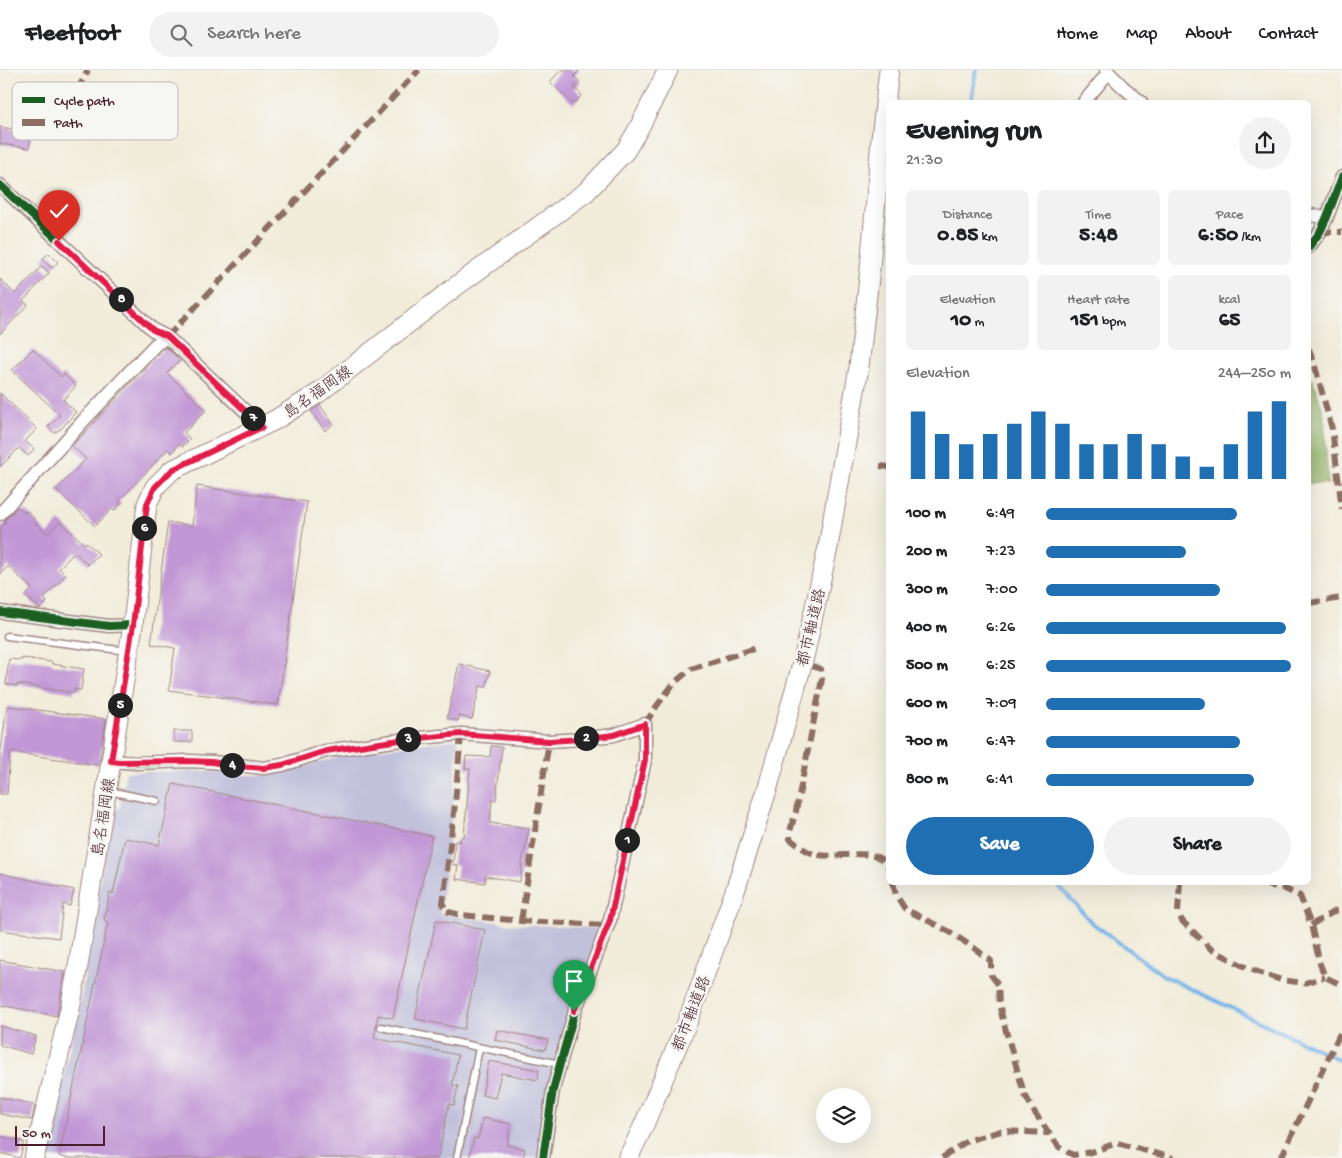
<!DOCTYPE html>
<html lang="en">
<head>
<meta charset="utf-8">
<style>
  :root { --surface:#fff; --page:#f2f2f2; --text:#202124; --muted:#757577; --line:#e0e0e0; --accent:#1f6fb2 }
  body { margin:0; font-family:"Gochi Hand","Klee One",sans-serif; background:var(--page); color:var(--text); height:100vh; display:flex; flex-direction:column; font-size:19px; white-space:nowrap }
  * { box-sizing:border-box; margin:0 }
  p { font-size:16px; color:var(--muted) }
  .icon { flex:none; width:28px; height:28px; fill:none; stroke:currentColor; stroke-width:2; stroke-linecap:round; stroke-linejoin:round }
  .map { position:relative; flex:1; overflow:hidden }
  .drawer { position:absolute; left:886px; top:30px; width:425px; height:785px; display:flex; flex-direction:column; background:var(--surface); border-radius:8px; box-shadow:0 5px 20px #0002 }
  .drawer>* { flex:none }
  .buttons { position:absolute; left:816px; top:1018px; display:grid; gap:10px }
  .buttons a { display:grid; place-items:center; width:55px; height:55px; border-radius:50%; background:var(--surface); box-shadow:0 5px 20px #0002; font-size:25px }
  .scale { position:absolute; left:15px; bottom:12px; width:90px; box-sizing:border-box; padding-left:5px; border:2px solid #4a1f2b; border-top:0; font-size:14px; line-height:18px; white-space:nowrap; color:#4a1f2b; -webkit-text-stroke:4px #f6f6f2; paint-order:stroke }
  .pin { position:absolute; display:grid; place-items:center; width:42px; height:42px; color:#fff; margin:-51px -21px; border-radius:50% 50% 50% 0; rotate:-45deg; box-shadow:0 0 5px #0007 }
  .pin .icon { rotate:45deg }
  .km { position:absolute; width:25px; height:25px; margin:-12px; border-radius:50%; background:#222; color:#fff; font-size:14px; line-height:25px; text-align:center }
  .round { display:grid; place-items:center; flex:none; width:52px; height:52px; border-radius:26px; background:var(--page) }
  .overview { display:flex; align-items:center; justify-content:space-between; height:85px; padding:0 20px }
  h1 { font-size:28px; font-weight:800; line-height:38px }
  .metrics { display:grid; grid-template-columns:repeat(3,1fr); gap:8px; height:85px; padding:5px 20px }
  .metrics div { display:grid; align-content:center; border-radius:8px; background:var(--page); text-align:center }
  .metrics b { font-size:21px; font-weight:800 }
  .metrics small { font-size:14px; font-weight:400 }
  .metrics p { font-size:14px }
  .chart { height:140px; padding:10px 20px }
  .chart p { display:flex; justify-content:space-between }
  .chart svg { width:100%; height:90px; margin-top:5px; stroke:var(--accent); stroke-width:6 }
  .button { display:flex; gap:10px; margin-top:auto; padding:10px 20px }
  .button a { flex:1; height:58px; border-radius:30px; background:var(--accent); color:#fff; font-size:20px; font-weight:800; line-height:58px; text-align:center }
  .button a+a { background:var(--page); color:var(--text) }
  ul { padding:0 20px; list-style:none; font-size:16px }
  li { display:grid; grid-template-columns:80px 60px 1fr; align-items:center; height:38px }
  li i { height:12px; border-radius:6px; background:var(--accent) }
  header { display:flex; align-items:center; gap:30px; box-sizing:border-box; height:70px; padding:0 25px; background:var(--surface); border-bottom:1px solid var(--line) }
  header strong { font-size:24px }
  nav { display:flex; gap:28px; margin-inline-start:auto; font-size:18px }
  .search { width:350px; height:45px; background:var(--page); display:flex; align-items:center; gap:12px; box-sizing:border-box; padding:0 18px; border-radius:28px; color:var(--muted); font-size:19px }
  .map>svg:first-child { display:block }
  .industrial { fill:#c2c1dc }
  .forest { fill:#92b266; stroke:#6e6848 }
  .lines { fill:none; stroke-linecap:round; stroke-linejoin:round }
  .stream { stroke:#73b4e8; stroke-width:4 }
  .building { fill:#c197d5 }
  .lane-casing { stroke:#9e8682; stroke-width:9 }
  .street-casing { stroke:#9e8682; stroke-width:15 }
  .secondary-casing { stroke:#9e8682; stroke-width:21 }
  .lane { stroke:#fff; stroke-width:6 }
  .street { stroke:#fff; stroke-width:12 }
  .secondary { stroke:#fff; stroke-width:19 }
  .quiet { stroke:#8d6e63; stroke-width:6; stroke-dasharray:12 6; stroke-linecap:butt }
  .cycleway-casing { stroke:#f6f6f2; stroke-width:11 }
  .cycleway { stroke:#1b5e20; stroke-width:8 }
  .route-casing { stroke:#fff; stroke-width:10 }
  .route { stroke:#e11d48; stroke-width:6 }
  .labels { text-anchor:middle; stroke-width:5; stroke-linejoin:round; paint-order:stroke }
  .street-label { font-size:16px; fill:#4a1f2b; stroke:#f6f6f2 }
  .key { fill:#f6f6f2; stroke:#c2b6b6; stroke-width:1 }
  .key-label { font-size:14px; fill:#4a1f2b }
</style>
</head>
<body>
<header>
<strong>Fleetfoot</strong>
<div class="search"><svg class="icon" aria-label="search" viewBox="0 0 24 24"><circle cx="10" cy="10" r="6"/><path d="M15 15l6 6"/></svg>Search here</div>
<nav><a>Home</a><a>Map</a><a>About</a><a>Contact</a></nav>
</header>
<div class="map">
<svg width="1342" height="1088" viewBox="0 0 1342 1088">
  <rect width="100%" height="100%" fill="#f6f6f2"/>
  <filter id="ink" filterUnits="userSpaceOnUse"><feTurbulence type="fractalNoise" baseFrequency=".02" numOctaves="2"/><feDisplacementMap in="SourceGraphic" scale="10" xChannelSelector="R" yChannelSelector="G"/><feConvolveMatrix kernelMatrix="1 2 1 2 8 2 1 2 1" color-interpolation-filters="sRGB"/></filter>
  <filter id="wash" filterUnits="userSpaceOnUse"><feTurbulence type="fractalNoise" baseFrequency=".0096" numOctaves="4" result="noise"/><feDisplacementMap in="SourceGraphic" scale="20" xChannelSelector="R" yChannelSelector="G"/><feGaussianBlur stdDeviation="1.12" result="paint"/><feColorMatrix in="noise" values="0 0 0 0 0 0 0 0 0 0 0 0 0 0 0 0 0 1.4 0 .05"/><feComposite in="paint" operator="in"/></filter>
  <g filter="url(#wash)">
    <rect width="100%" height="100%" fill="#f2ecda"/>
    <path class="industrial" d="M458 669 454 727 440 844 512 854 595 858 597 868 539 1088H44L80 935 111 742 120 737 126 702 211 701 241 705H264L281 703 345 685 372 680Z"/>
    <path class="forest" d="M1309 309 1313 310 1324 345 1328 414 1309 413Z"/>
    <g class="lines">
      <path class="stream" d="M971 32 976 0
        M1055 812 1091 852 1164 906 1342 991"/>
    </g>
    <g id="blocks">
      <path class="building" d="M561 0H580L574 6 580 12 574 18 582 25 573 34 550 12Z
        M0 57 32 62 29 78 0 74Z
        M49 183 58 192 52 198 42 189Z
        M42 196 49 203 23 231 28 235 0 264V209L15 224Z
        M166 277 180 291 167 303 206 340 184 363 190 369 182 377 179 374 172 383 168 379 119 431 121 434 114 441 112 439 95 456 56 420 86 389 72 376 153 289Z
        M33 279 61 307 64 304 76 316 63 330 76 342 60 360V359L54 363 48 357 60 345 12 300Z
        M0 323 37 359 25 371 34 379 28 386 19 378 0 397Z
        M320 335 333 354 325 361 311 341Z
        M197 416 307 432 278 635 169 620 175 578 151 574 168 452 192 456Z
        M18 437 25 443 26 441 34 448 33 450 48 464 60 451 84 474 86 472 99 484 88 495 75 482 59 498 66 505 44 528 47 532 40 539 25 526 32 519 8 496 0 505V458L6 452 4 451Z
        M22 588 52 592V594L84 599 81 620 74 619V623L18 614V616L6 614 9 589 22 590Z
        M459 594 490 601 486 617 480 616 472 649 459 646 458 651 447 648Z
        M7 636 106 649 99 695 10 682 7 724H0V687Z
        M174 661H192V672H174Z
        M491 676 502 677 496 730H492L490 753 529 758 521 798H522L520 812 485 806V813L456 809 458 795H453L455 771 460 772 461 767H464L470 699H465L466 686 490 687Z
        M173 714 432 766 393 948 378 945 374 968 458 985 452 1015 458 1016 454 1035 449 1034 438 1088H66L59 1086 108 852 104 850 110 823 113 824 125 768 159 775Z
        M0 803 74 820 70 836 63 834 59 868 0 860Z
        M436 850 485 860 464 959 415 949Z
        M0 890 65 902 57 946 0 935Z
        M0 956 36 966 31 984 0 975Z
        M497 960 548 970 545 980 495 970Z
        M489 991 539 1000 538 1010 501 1003 495 1028 482 1025Z
        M0 1027 35 1035 32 1050 0 1044Z
        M483 1048 511 1054 507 1075 525 1079 523 1088H469L474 1068 478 1069Z
        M0 1066 24 1072 20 1088 0 1083Z"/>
    </g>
  </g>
  <g filter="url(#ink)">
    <use href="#blocks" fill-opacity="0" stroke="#9e8682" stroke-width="1"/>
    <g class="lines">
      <defs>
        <path id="lane" d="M7 566 128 581
          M109 721 157 731
          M381 957 560 994
          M457 1088 479 978"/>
        <path id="street" d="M1106 0 1123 17 1141 32
          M1084 32 1108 3
          M0 115 153 260 167 267 262 357
          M1309 145 1327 147
          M1309 177 1320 162 1327 147 1342 107
          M0 444 84 350 156 274 167 267
          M0 542 109 556 133 555
          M111 691 136 693 188 691 213 692 264 698 282 695 326 681 400 670 461 664 549 671 581 669 614 665 645 654V690L610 850 575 941 560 994 553 1020 543 1088"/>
        <path id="secondary" d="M34 1088 70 939 78 896 133 555 147 434 155 417 172 400 275 350 317 324 455 217 586 122 626 80 639 58 668 0
          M628 1088 643 1057 689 948 735 821 768 717 804 587 828 477 859 297 870 199 881 69 889 0"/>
      </defs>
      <use href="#lane" class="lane-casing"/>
      <use href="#street" class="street-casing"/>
      <use href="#secondary" class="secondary-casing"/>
      <use href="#lane" class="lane"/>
      <use href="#street" class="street"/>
      <use href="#secondary" class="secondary"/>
      <path class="quiet" d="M77 21 88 0
        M1320 162H1342
        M167 267 419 0
        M1309 279 1313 289 1332 359 1342 439
        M880 396 889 397
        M1309 533 1342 528
        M812 596 821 599 822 609 796 741 790 761V769C798 775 805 781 814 784 835 790 863 778 881 789 884 791 886 795 889 798
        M645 654 656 637 674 613 691 599 756 578
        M461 664 455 734 443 833 445 841 461 845 521 851 608 855
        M893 812 896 825 905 839 950 862 974 878 991 891V905L998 914 999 934 1004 954 1024 1023 1035 1043 1059 1077 1073 1085 1091 1082 1117 1073 1173 1088
        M1180 812 1178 842 1182 851 1211 879 1249 899 1281 910 1305 913 1325 907
        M1264 812 1271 816 1283 818 1300 826 1311 855 1320 894 1325 907 1342 915
        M521 851 549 671
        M1311 855 1342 837
        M942 1088 967 1071 1001 1061 1048 1063
        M1281 1088 1342 959"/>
      <defs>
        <path id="cycleway" d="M0 115 153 260 167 267 262 357
          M1309 177 1320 162 1327 147 1342 107
          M0 542 109 556 133 555
          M111 691 136 693 188 691 213 692 264 698 282 695 326 681 400 670 461 664 549 671 581 669 614 665 645 654V690L610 850 575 941 560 994 553 1020 543 1088"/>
      </defs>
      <use href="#cycleway" class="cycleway-casing"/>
      <use href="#cycleway" class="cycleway"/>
    </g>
  </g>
  <g class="lines" filter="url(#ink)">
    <defs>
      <path id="route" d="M59 171 153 260 167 266 262 357 172 400 155 417 147 434 133 555 111 691 120 692 188 691 212 692 236 696 264 698 282 695 326 681 400 670 461 664 549 671 581 669 614 665 645 654V690L610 850 574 941"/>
    </defs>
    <use href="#route" class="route-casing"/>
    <use href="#route" class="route"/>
  </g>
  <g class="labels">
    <g class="street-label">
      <text transform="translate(317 321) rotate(-35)" y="6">島名福岡線</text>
      <text transform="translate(810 557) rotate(-77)" y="6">都市軸道路</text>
      <text transform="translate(102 747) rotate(-81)" y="6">島名福岡線</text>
      <text transform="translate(690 943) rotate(-69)" y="6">都市軸道路</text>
    </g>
  </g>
  <rect x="12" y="12" width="166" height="58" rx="8" class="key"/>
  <rect x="22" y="27" width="23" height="6" fill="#1b5e20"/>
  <rect x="22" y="49" width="23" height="7" fill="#8d6e63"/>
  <g class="key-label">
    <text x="54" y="35">Cycle path</text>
    <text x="54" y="57">Path</text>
  </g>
</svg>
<div class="buttons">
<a><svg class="icon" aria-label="layers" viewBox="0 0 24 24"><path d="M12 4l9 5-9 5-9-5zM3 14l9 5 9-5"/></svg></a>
</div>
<div class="scale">50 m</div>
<div class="pin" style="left:574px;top:941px;background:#1e9e55"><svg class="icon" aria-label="arrive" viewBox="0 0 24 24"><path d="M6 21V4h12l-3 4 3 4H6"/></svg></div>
<div class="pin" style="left:59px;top:171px;background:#d93025"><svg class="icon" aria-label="check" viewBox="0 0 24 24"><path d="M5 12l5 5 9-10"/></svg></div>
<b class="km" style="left:627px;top:770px">1</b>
<b class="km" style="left:586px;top:668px">2</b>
<b class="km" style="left:408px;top:669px">3</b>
<b class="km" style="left:232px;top:695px">4</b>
<b class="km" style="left:120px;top:635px">5</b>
<b class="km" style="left:144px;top:458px">6</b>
<b class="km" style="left:253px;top:348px">7</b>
<b class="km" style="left:121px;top:229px">8</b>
<section class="drawer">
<div class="overview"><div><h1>Evening run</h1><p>21:30</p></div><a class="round"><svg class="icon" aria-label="share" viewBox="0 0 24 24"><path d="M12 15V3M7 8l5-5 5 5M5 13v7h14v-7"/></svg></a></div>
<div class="metrics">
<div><p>Distance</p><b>0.85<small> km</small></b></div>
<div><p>Time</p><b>5:48</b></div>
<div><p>Pace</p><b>6:50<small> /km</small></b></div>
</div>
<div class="metrics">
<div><p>Elevation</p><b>10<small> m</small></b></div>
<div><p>Heart rate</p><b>151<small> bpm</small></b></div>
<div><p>kcal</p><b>65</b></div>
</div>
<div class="chart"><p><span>Elevation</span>244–250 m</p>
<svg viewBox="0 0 160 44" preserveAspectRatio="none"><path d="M5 44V11M15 44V22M25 44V27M35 44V22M45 44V17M55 44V11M65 44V17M75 44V27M85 44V27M95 44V22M105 44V27M115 44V33M125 44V38M135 44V27M145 44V11M155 44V6"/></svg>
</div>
<ul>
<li><b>100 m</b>6:49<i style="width:78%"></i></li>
<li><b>200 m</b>7:23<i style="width:57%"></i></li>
<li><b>300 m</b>7:00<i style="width:71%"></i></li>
<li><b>400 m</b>6:26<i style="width:98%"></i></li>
<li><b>500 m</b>6:25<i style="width:100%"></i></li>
<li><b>600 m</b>7:09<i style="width:65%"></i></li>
<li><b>700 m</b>6:47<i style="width:79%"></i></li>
<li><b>800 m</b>6:41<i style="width:85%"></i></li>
</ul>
<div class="button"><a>Save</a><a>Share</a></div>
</section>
</div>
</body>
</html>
